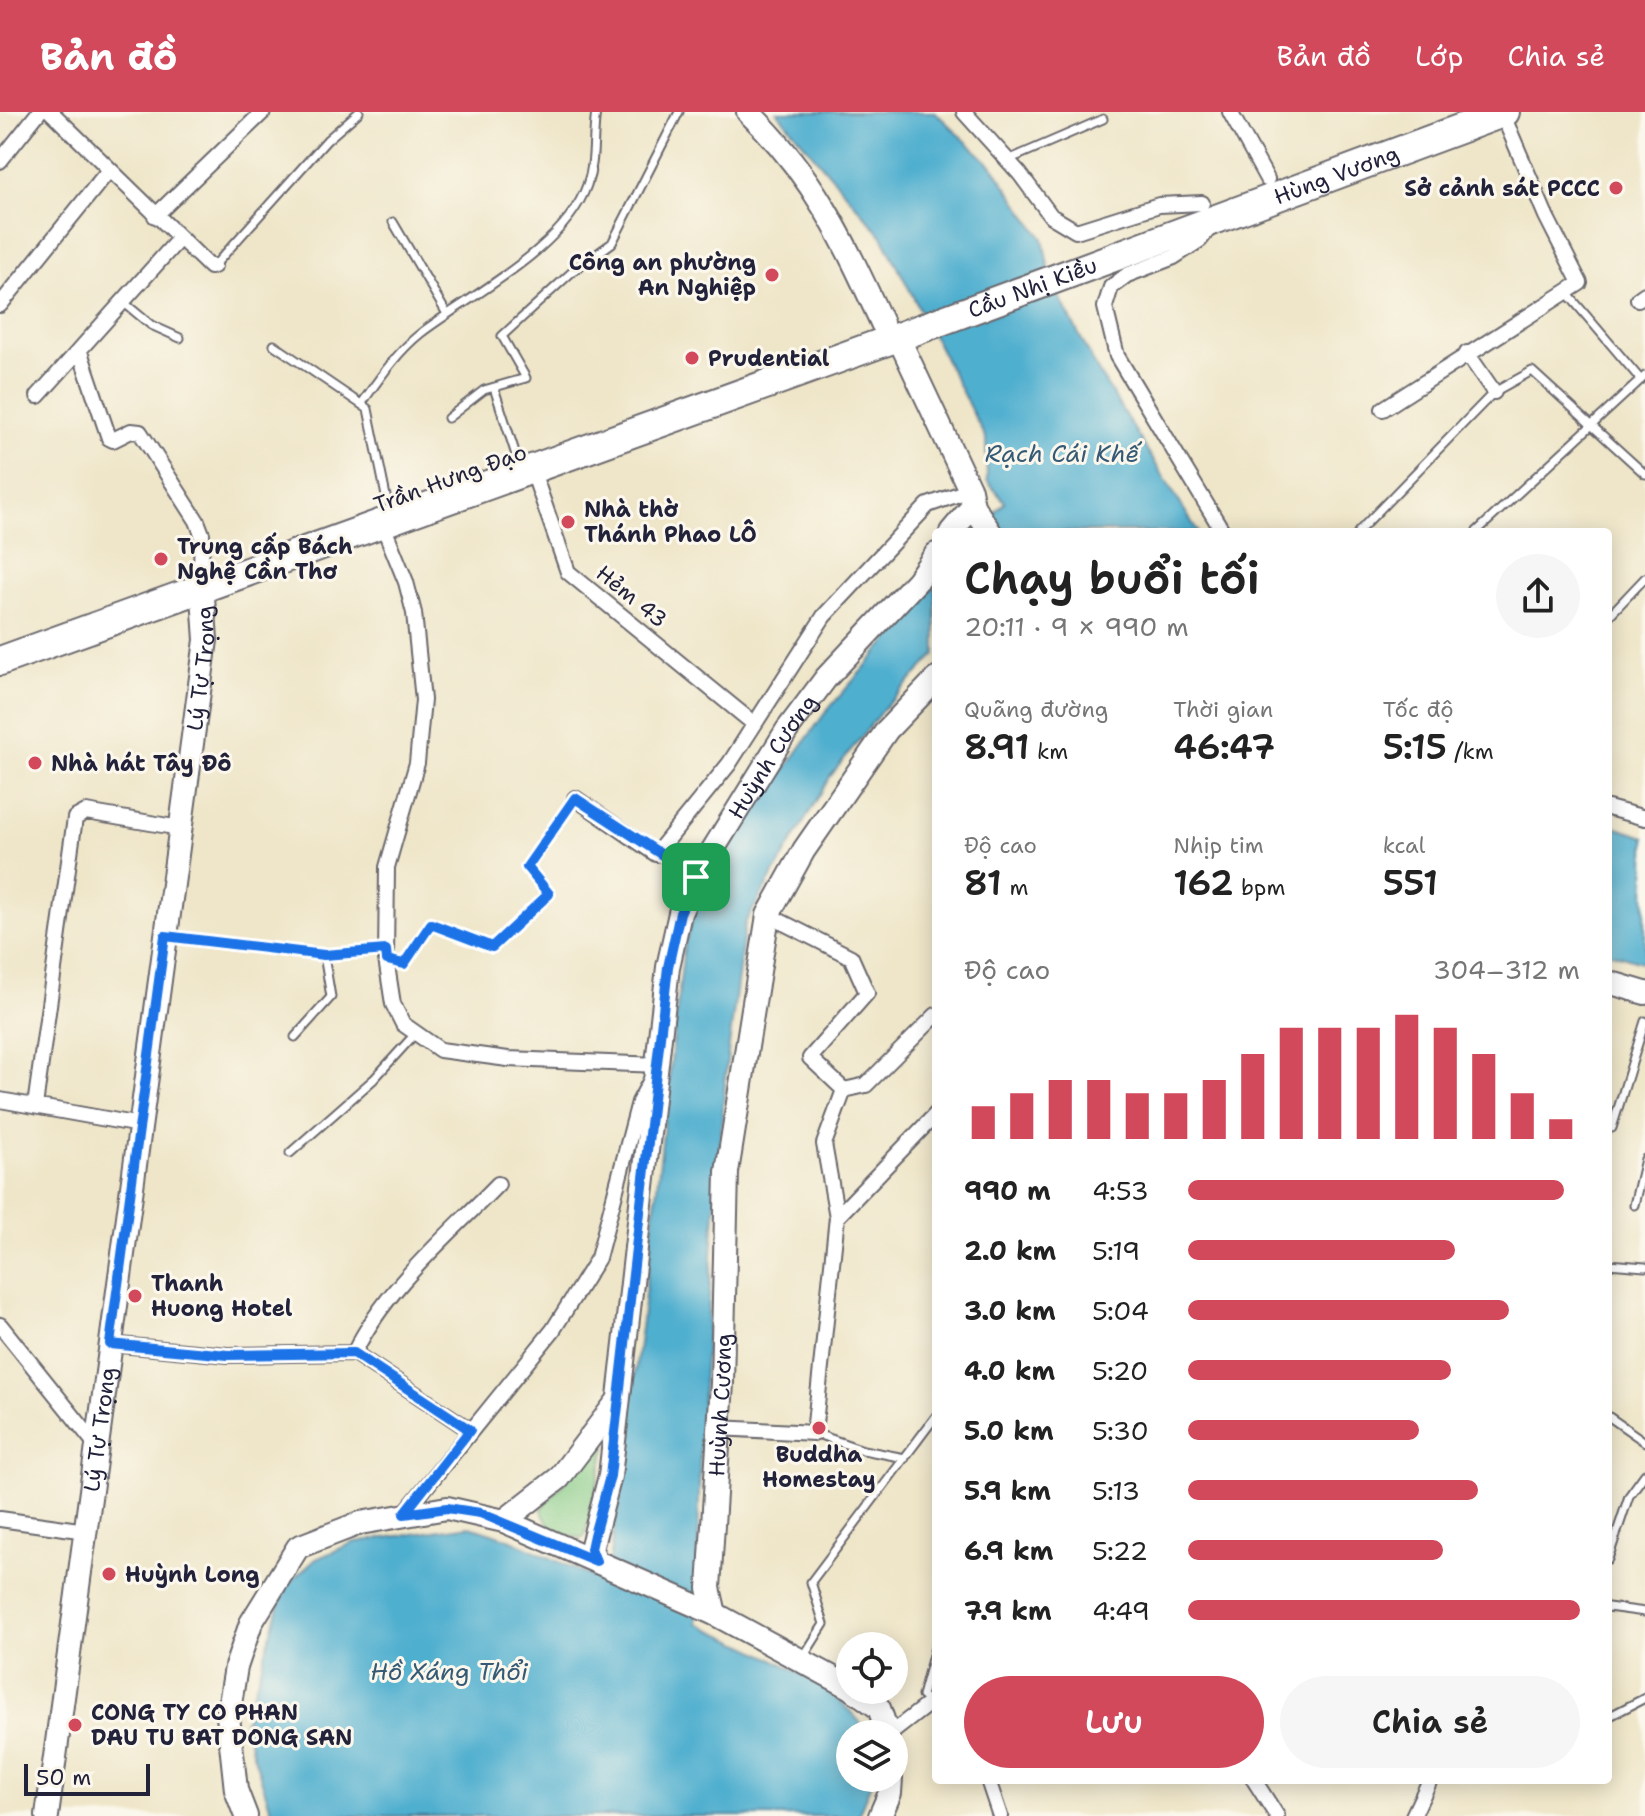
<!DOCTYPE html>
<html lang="vi">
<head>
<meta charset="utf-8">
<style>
  :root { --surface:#fff; --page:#f6f6f6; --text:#222; --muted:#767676; --accent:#d1495b }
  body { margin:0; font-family:"Shantell Sans",sans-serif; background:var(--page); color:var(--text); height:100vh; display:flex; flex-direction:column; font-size:30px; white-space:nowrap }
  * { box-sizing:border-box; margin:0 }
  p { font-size:26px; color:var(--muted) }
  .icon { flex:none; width:44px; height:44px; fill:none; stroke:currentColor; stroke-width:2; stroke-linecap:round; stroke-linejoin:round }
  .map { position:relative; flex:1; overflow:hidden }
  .sheet { position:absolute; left:932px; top:416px; width:680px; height:1256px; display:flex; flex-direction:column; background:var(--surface); border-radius:8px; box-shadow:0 4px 20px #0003 }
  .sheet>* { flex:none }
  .fabs { position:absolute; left:836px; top:1520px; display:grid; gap:16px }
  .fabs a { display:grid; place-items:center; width:72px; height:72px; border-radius:50%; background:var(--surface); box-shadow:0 4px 20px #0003; font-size:40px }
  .scale { position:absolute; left:24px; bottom:20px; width:126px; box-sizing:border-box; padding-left:8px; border:4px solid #22223b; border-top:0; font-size:22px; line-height:28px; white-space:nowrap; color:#22223b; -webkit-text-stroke:6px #fbf7ec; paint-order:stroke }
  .pin { position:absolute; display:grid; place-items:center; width:68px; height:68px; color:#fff; margin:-34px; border-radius:16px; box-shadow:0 4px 12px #0006 }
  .round { display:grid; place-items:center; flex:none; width:84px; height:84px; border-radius:42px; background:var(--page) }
  .headline { display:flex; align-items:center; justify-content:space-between; height:136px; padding:0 32px }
  h1 { font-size:44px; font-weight:600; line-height:60px }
  .figures { display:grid; grid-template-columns:repeat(3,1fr); gap:12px; height:136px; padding:8px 32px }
  .figures div { display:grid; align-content:center }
  .figures b { font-size:34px; font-weight:600 }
  .figures small { font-size:22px; font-weight:400 }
  .figures p { font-size:22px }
  .chart { height:224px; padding:16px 32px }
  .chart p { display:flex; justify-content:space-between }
  .chart svg { width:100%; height:144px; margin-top:8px; stroke:var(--accent); stroke-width:6 }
  .primary-button { display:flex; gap:16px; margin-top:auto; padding:16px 32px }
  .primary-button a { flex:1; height:92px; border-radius:48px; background:var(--accent); color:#fff; font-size:32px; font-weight:600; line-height:92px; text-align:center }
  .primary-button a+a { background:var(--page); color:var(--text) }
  ul { padding:0 32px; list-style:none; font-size:26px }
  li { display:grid; grid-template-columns:128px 96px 1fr; align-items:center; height:60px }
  li i { height:20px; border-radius:10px; background:var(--accent) }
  header { display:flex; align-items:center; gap:48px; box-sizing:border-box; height:112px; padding:0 40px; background:var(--accent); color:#fff }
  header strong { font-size:38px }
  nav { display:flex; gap:44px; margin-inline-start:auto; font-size:28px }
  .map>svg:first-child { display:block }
  .green { fill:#84ca84; stroke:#537660; stroke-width:2 }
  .water { fill:#50afcf; stroke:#396885; stroke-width:2 }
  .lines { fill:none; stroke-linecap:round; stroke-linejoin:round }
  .lane-casing { stroke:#6a676d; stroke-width:11 }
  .street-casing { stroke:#6a676d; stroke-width:18 }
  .secondary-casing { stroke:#6a676d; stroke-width:26 }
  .highway-casing { stroke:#6a676d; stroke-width:32 }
  .lane { stroke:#fff; stroke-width:7 }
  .street { stroke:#fff; stroke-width:14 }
  .secondary { stroke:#fff; stroke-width:22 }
  .highway { stroke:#fff; stroke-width:28 }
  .route-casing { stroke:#fff; stroke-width:16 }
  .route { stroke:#1a73e8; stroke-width:10 }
  .poi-dot { fill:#d1495b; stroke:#fbf7ec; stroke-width:3 }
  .labels { text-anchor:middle; stroke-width:6; stroke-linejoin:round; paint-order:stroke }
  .street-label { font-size:22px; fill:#22223b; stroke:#fbf7ec }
  .poi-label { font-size:22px; font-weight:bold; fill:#22223b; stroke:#fbf7ec; text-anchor:start }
  .water-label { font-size:24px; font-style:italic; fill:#345a76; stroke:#fbf7ec }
</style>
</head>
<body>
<header>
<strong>Bản đồ</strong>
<nav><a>Bản đồ</a><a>Lớp</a><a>Chia sẻ</a></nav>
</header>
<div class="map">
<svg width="1645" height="1704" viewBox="0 0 1645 1704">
  <rect width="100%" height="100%" fill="#fbf7ec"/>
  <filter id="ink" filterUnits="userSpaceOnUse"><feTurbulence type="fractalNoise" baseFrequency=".0125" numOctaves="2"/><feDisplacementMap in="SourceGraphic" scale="16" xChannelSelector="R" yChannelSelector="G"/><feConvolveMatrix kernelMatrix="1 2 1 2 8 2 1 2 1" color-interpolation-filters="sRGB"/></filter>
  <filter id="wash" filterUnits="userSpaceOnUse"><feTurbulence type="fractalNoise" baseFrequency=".006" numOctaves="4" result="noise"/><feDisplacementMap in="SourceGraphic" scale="32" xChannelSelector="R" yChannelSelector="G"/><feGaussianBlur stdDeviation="1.8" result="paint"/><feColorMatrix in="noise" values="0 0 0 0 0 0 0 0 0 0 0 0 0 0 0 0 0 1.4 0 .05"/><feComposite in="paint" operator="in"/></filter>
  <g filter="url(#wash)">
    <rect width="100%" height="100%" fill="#efe6c9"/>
    <path class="green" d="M610 1318 585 1424 581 1426C561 1423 547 1417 541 1397Z"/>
    <path class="water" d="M777 0H935L992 54 1043 127 1051 169 1099 261 1198 420H977L1005 390 987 369 986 327 882 124Z
      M936 473V542L884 596 830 665 745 811 726 957 716 1084 700 1324 697 1511C757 1540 831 1566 869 1622H850V1666H873L858 1704H273L244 1613 280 1491 291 1469 316 1447 355 1430 470 1414 507 1426 607 1472 642 1208 684 835 702 774 825 601Z
      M1608 713 1645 725V851L1608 840Z"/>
  </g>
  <g filter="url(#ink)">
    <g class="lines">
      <defs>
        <path id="lane" d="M1008 48 1103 7
          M393 110 447 202
          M214 154 327 28 359 0
          M1567 181 1641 268
          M122 189 151 213 180 226
          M274 233 368 297 387 389
          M494 276 516 343
          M362 291C379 267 397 240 421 221 471 183 565 136 587 73 596 49 592 25 596 0
          M448 306 484 278 526 266 502 224 573 159 612 131 679 0
          M1358 420 1494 280 1532 259 1645 362
          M1476 420 1645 264
          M1608 505 1645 466
          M656 742 692 763
          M169 825 324 843 386 838
          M387 848 404 852 431 812 492 835 549 782 527 755 575 686
          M295 925 331 885 324 843
          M1612 1016 1645 909
          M290 1041 374 967 415 922
          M1634 1093 1645 1047
          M1608 1152 1645 1155
          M1608 1304 1645 1330
          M814 1321 863 1338 905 1346
          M1608 1447 1629 1384 1645 1362
          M1608 1495 1645 1500
          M802 1547 824 1512 811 1470 936 1304
          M931 1590 922 1584 936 1532
          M1608 1605 1645 1586"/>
        <path id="street" d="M51 0 210 155 214 154
          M964 0 1020 62 1051 104 1076 119 1159 93 1202 91
          M1230 0 1267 67
          M0 49 39 0
          M155 104 263 0
          M1212 113 1200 128 1174 145 1127 163 1111 175 1105 195 1117 244 1223 420
          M1638 187 1645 182
          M0 193 109 58
          M80 240 109 326 113 328 131 319 140 320 197 409 202 422 201 456
          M1467 241 1494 280
          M38 284 179 127
          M1383 297 1580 171 1546 104 1502 1
          M532 357 568 460 753 611
          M382 411 406 470 414 501 423 588 417 651 387 755 386 847 393 892 403 912 440 938 508 947 659 953 639 990 598 1146 553 1218 404 1402
          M575 686 656 742 729 652 824 504 928 393 970 378
          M1608 696 1645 706
          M768 803 851 845 867 881 810 946 844 978
          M0 988 140 1013
          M35 994 75 706 86 700 180 716
          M837 1105 936 1002
          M0 1213 97 1334
          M110 1232 228 1243 354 1241 470 1318
          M354 1241C386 1175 447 1125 498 1072
          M718 1316 814 1321 837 1105 824 1032 844 978 866 973 936 903
          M0 1407 86 1419
          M890 1622 931 1590 936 1593
          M988 1668 1000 1704
          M1254 1668 1277 1704
          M1413 1704 1430 1668"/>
        <g id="secondary">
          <path d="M748 0C814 63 844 129 882 211"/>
          <path d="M898 225 970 378 973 394 990 420"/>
          <path d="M951 420 973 394"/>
          <path d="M1608 870 1645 881"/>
          <path d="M504 1409 559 1366 616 1291"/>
          <path id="s1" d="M596 1449 591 1437 610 1364 668 855 680 801 696 765 787 618 826 566 917 469 936 442"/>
          <path id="s2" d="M715 1502 709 1476 722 1271 727 1060 768 803 804 738 887 618 936 567"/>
          <path d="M854 1578 879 1596 888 1622"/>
          <path id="s3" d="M47 1704 206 528 201 456"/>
          <path d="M246 1704 236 1678 228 1604 236 1555 251 1511 298 1435 360 1411 447 1396 504 1409 715 1502 850 1575"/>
          <path d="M880 1704 890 1681 891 1666"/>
        </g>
        <g id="highway">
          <path id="s4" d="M0 549 898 225 1505 0"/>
        </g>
      </defs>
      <use href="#lane" class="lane-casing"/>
      <use href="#street" class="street-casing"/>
      <use href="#secondary" class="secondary-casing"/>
      <use href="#highway" class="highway-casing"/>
      <use href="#lane" class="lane"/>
      <use href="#street" class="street"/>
      <use href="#secondary" class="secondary"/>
      <use href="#highway" class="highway"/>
    </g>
  </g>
  <g class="lines" filter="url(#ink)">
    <defs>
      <path id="route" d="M575 686 696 765 680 801 668 855 610 1364 594 1423 591 1437 596 1449 480 1401 447 1396 404 1402 470 1318 354 1241 228 1243 110 1232 165 824 324 843 386 838 387 848 404 852 431 812 492 835 549 782 527 755Z"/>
    </defs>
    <use href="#route" class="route-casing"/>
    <use href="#route" class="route"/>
  </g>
  <g class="poi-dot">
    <circle cx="1616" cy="76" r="8"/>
    <circle cx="772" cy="163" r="8"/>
    <circle cx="692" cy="246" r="8"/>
    <circle cx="568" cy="410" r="8"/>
    <circle cx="161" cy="447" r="8"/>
    <circle cx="35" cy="651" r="8"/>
    <circle cx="135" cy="1184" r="8"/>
    <circle cx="819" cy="1316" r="8"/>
    <circle cx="109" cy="1462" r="8"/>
    <circle cx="75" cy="1613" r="8"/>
  </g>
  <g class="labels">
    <g class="street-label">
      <text dy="8" stroke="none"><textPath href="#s4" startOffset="1422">Hùng Vương</textPath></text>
      <text dy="8" stroke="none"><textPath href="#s4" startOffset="1098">Cầu Nhị Kiều</textPath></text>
      <text transform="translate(450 366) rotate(-20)" y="8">Trần Hưng Đạo</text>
      <text transform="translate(632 484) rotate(39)" y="8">Hẻm 43</text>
      <text dy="8" stroke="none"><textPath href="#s3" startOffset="1158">Lý Tự Trọng</textPath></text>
      <text dy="8" stroke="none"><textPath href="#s1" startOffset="838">Huỳnh Cương</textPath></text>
      <text dy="8" stroke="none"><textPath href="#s2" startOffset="210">Huỳnh Cương</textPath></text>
      <text dy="8" stroke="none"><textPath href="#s3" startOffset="390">Lý Tự Trọng</textPath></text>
    </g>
    <g class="poi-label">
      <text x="1600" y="84" text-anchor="end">Sở cảnh sát PCCC</text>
      <text x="756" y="158" text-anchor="end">Công an phường<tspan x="756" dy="25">An Nghiệp</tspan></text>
      <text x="708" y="254">Prudential</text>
      <text x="584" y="405">Nhà thờ<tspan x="584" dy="25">Thánh Phao LÔ</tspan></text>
      <text x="177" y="442">Trung cấp Bách<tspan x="177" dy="25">Nghệ Cần Thơ</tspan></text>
      <text x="51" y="659">Nhà hát Tây Đô</text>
      <text x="151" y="1179">Thanh<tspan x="151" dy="25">Huong Hotel</tspan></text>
      <text x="819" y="1350" text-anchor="middle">Buddha<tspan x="819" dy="25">Homestay</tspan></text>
      <text x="125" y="1470">Huỳnh Long</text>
      <text x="91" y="1608">CONG TY CO PHAN<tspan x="91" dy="25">DAU TU BAT DONG SAN</tspan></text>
    </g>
    <g class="water-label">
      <text x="1062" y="350">Rạch Cái Khế</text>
      <text x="449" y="1568">Hồ Xáng Thổi</text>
    </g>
  </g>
</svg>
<div class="fabs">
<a><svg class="icon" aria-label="locate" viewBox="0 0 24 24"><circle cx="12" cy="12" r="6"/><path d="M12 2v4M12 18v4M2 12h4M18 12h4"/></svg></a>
<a><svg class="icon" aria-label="layers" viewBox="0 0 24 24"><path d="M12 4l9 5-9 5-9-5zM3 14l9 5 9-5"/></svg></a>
</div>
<div class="scale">50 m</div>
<div class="pin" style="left:696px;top:765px;background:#1e9e55"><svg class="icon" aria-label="arrive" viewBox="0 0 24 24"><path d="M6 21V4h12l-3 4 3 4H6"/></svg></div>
<section class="sheet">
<div class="headline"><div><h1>Chạy buổi tối</h1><p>20:11 · 9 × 990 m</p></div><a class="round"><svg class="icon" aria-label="share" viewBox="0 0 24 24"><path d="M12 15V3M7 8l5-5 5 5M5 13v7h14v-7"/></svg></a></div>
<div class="figures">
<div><p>Quãng đường</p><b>8.91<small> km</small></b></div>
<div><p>Thời gian</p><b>46:47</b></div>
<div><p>Tốc độ</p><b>5:15<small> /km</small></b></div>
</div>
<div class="figures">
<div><p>Độ cao</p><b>81<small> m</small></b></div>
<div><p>Nhịp tim</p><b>162<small> bpm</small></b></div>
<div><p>kcal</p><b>551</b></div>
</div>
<div class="chart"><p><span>Độ cao</span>304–312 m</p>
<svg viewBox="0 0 160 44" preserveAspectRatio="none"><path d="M5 44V34M15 44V30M25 44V26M35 44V26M45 44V30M55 44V30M65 44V26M75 44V18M85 44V10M95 44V10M105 44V10M115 44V6M125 44V10M135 44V18M145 44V30M155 44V38"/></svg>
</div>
<ul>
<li><b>990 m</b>4:53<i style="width:96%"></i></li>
<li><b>2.0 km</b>5:19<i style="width:68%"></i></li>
<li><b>3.0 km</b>5:04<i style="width:82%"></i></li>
<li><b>4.0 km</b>5:20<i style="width:67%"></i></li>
<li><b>5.0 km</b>5:30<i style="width:59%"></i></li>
<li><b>5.9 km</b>5:13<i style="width:74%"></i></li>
<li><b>6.9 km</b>5:22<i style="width:65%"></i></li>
<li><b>7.9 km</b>4:49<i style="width:100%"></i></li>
</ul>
<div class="primary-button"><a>Lưu</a><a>Chia sẻ</a></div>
</section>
</div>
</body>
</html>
